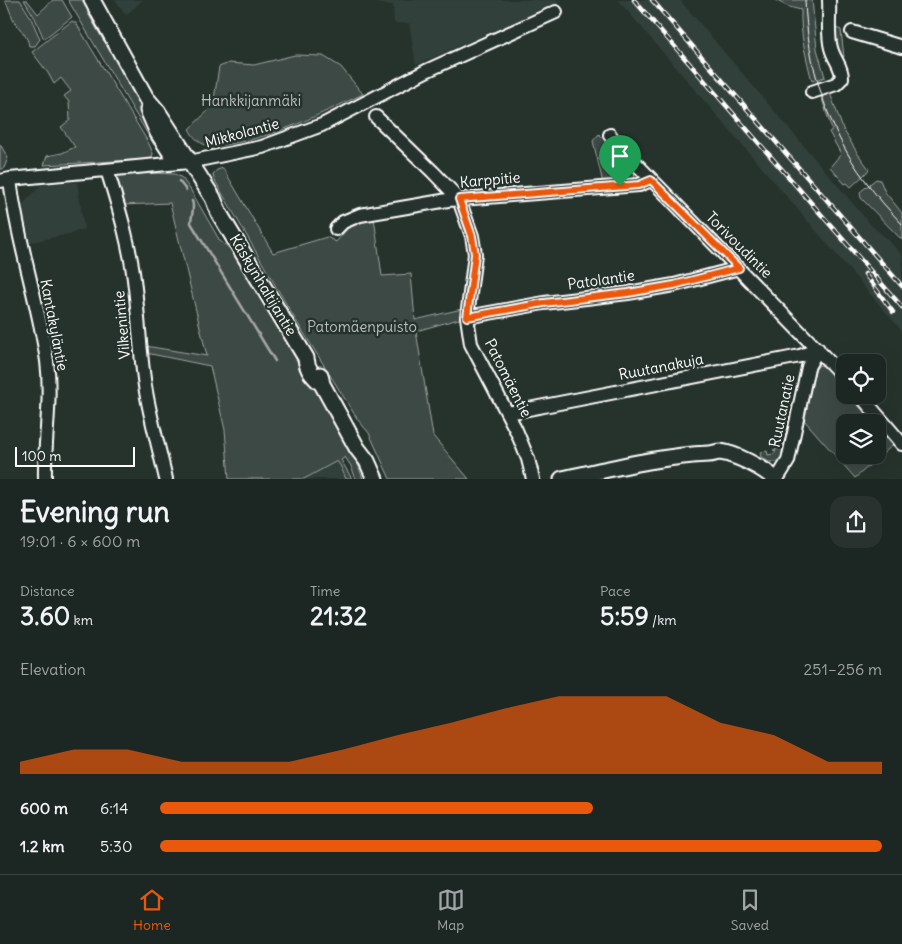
<!DOCTYPE html>
<html lang="en">
<head>
<meta charset="utf-8">
<style>
  :root { --surface:#1c2622; --page:#29322f; --text:#f1f3f6; --muted:#a0a5a5; --line:#3a4340; --accent:#ea580c }
  body { margin:0; font-family:Delius,sans-serif; background:var(--page); color:var(--text); height:100vh; display:flex; flex-direction:column; font-size:19px; white-space:nowrap }
  * { box-sizing:border-box; margin:0 }
  p { font-size:16px; color:var(--muted) }
  .icon { flex:none; width:28px; height:28px; fill:none; stroke:currentColor; stroke-width:2; stroke-linecap:round; stroke-linejoin:round }
  .map { position:relative; height:479px; overflow:hidden }
  .details { display:flex; flex-direction:column; background:var(--surface); flex:1 }
  .details>* { flex:none }
  .fabs { position:absolute; left:836px; top:354px; display:grid; gap:10px }
  .fabs a { display:grid; place-items:center; width:50px; height:50px; border-radius:10px; background:var(--surface); box-shadow:0 5px 20px #0002,0 0 0 1px var(--line); font-size:25px }
  .scale { position:absolute; left:15px; bottom:12px; width:120px; box-sizing:border-box; padding-left:5px; border:2px solid #fff; border-top:0; font-size:14px; line-height:18px; white-space:nowrap; color:#fff; -webkit-text-stroke:4px #26332d; paint-order:stroke }
  .pin { position:absolute; display:grid; place-items:center; width:42px; height:42px; color:#fff; margin:-51px -21px; border-radius:50% 50% 50% 0; rotate:-45deg; box-shadow:0 0 5px #0007 }
  .pin .icon { rotate:45deg }
  .round { display:grid; place-items:center; flex:none; width:52px; height:52px; border-radius:15px; background:var(--page) }
  .summary { display:flex; align-items:center; justify-content:space-between; height:85px; padding:0 20px }
  h1 { font-size:28px; font-weight:700; line-height:38px }
  .stats { display:grid; grid-template-columns:repeat(3,1fr); gap:8px; height:85px; padding:5px 20px }
  .stats div { display:grid; align-content:center }
  .stats b { font-size:25px; font-weight:700 }
  .stats small { font-size:14px; font-weight:400 }
  .stats p { font-size:14px }
  .chart { height:140px; padding:10px 20px }
  .chart p { display:flex; justify-content:space-between }
  .chart svg { width:100%; height:90px; margin-top:5px; fill:var(--accent); opacity:.7 }
  ul { padding:0 20px; list-style:none; font-size:16px }
  li { display:grid; grid-template-columns:80px 60px 1fr; align-items:center; height:38px }
  li i { height:12px; border-radius:6px; background:var(--accent) }
  .dock { display:flex; justify-content:space-around; align-items:center; height:70px; border-top:1px solid var(--line); background:var(--surface); font-size:14px; color:var(--muted) }
  .dock a { display:grid; justify-items:center; gap:2px }
  .dock .active { color:var(--accent) }
  .map>svg:first-child { display:block }
  .built { fill:#333f3a }
  .green { fill:#3e4944; stroke:#9ea4a2 }
  .lines { fill:none; stroke-linecap:round; stroke-linejoin:round }
  .stream { stroke:#a4a9a7; stroke-width:2.5 }
  .minor-casing { stroke:#fff; stroke-width:16 }
  .major-casing { stroke:#fff; stroke-width:19 }
  .minor { stroke:#26332d; stroke-width:12 }
  .major { stroke:#26332d; stroke-width:15 }
  .tram { stroke:#fff; stroke-width:1 }
  .rail-casing { stroke:#fff; stroke-width:4.5 }
  .rail { stroke:#26332d; stroke-width:2.5; stroke-dasharray:8; stroke-linecap:butt }
  .route-casing { stroke:#fff; stroke-width:10 }
  .route { stroke:#ea580c; stroke-width:6 }
  .labels { text-anchor:middle; stroke-width:5; stroke-linejoin:round; paint-order:stroke }
  .park-label { font-size:15px; fill:#bbbfbe; stroke:#26332d }
  .street-label { font-size:15px; fill:#fff; stroke:#26332d }
</style>
</head>
<body>
<div class="map">
<svg width="902" height="479" viewBox="0 0 902 479">
  <rect width="100%" height="100%" fill="#26332d"/>
  <filter id="ink" filterUnits="userSpaceOnUse"><feTurbulence type="fractalNoise" baseFrequency=".02" numOctaves="2"/><feDisplacementMap in="SourceGraphic" scale="10" xChannelSelector="R" yChannelSelector="G"/><feConvolveMatrix kernelMatrix="1 2 1 2 8 2 1 2 1" color-interpolation-filters="sRGB"/></filter>
  <g filter="url(#ink)">
    <path class="built" d="M115 0H143L126 15Z
      M371 0H563L416 65 409 23H394L393 5 380 4Z
      M618 0H680L871 225 886 238 902 255V331Z
      M77 182 84 229 69 234 27 243 20 209 21 206 41 185Z
      M337 461 341 467 346 479H304Z"/>
    <path class="green" d="M5 0H20L30 16 40 39 35 46H29C28 36 20 30 15 22 11 16 9 7 5 0Z
      M24 0H27L38 14 53 0H62L72 17 45 38 43 37 35 18Z
      M68 0H87C112 48 135 97 162 144L157 146 154 145Z
      M775 0H812L817 49 825 77 812 81C806 57 800 35 801 10L789 7Z
      M72 21 76 23 148 142 153 153 152 159 44 165 47 156 62 153 75 147 61 127 70 120 69 102 64 96 71 91 61 78 54 84 48 73 32 52Z
      M836 28 841 30 844 57 836 50Z
      M295 55 323 56 341 67 363 94C320 114 276 137 229 144 221 145 213 147 206 145 197 142 193 136 189 129L213 106 219 67 229 63 254 65Z
      M830 93 843 129 858 154 869 169 867 172 851 187 847 183 845 184 830 167 841 154 829 132 832 130 821 96Z
      M599 134 634 172 635 177 633 180 603 183 593 141Z
      M0 144 8 158 4 168 0 170Z
      M223 168 273 253 327 237 336 242 354 221 374 218 382 276 411 274 415 320 462 309V318L416 331 433 436 469 479H390L369 433 358 420 292 314 214 179 213 174 217 170Z
      M153 173 175 174 182 178 190 189 220 241 242 258 309 378 339 424 357 462 363 479H356L351 466 345 457 341 460 352 479H346L341 467 337 461 304 479H229L225 430 210 366 146 353 145 346 207 356 170 203 123 205 116 178 118 175Z
      M876 179 880 180 885 192 902 213V240L861 198 860 192Z
      M819 365 824 366 845 390V395H849L873 422H845V455H878V427L893 445 855 478 804 420 815 370Z
      M789 416 784 443 781 445V427L783 426 782 417Z
      M783 448 781 457 777 462H769L761 457 760 452 767 451 768 455 774 454 776 451 773 450Z"/>
    <g class="lines">
      <path class="stream" d="M88 12 104 40
        M179 181 186 190
        M192 201C195 208 191 216 191 223L275 361"/>
      <defs>
        <path id="minor" d="M852 32 902 47
          M812 92 836 84 842 78C842 66 834 60 831 48 827 34 830 15 829 0
          M376 117 433 172 459 199 462 208 472 236 475 254 467 317 471 344 516 430 528 459 533 479
          M610 135 615 142 845 378
          M107 170C119 208 131 248 135 288 139 321 140 354 145 386 150 417 159 448 166 479
          M10 179C17 241 38 300 47 361 52 400 44 440 45 479
          M0 181 10 179 189 162 262 147 322 125 426 71 556 12
          M336 229 343 222 360 215 448 200 639 185 651 180
          M467 317 544 303 628 293 674 285 739 268
          M860 395 902 444
          M508 413 800 356 818 349
          M777 479 788 461 808 367 818 349"/>
        <path id="major" d="M92 0 146 98 158 112 213 198 219 213 306 358C307 370 313 376 322 384
          M148 110 158 133 173 156
          M320 375 322 384 357 448 367 461 375 479
          M562 479C610 469 660 456 709 454 714 454 716 452 720 452 736 454 763 468 775 479"/>
      </defs>
      <use href="#minor" class="minor-casing"/>
      <use href="#major" class="major-casing"/>
      <use href="#minor" class="minor"/>
      <use href="#major" class="major"/>
      <path class="tram" d="M805 0C807 63 827 129 865 180 876 196 889 210 902 224"/>
      <defs>
        <path id="rail" d="M634 0 902 307
          M652 0 902 286
          M865 274 893 312"/>
      </defs>
      <use href="#rail" class="rail-casing"/>
      <use href="#rail" class="rail"/>
    </g>
  </g>
  <g class="lines" filter="url(#ink)">
    <defs>
      <path id="route" d="M651 180 739 268 674 285 628 293 544 303 467 317 475 254 472 236 459 199 639 185Z"/>
    </defs>
    <use href="#route" class="route-casing"/>
    <use href="#route" class="route"/>
  </g>
  <g class="labels">
    <g class="park-label">
      <text x="251" y="106">Hankkijanmäki</text>
      <text x="362" y="332">Patomäenpuisto</text>
    </g>
    <g class="street-label">
      <text transform="translate(242 133) rotate(-15)" y="5">Mikkolantie</text>
      <text transform="translate(490 180) rotate(-5)" y="5">Karppitie</text>
      <text transform="translate(739 245) rotate(45)" y="5">Torivoudintie</text>
      <text transform="translate(601 280) rotate(-8)" y="5">Patolantie</text>
      <text transform="translate(263 285) rotate(59)" y="5">Käskynhaltijantie</text>
      <text transform="translate(54 325) rotate(79)" y="5">Kantakyläntie</text>
      <text transform="translate(122 325) rotate(-95)" y="5">Vilkenintie</text>
      <text transform="translate(661 367) rotate(-11)" y="5">Ruutanakuja</text>
      <text transform="translate(508 378) rotate(63)" y="5">Patomäentie</text>
      <text transform="translate(782 411) rotate(-78)" y="5">Ruutanatie</text>
    </g>
  </g>
</svg>
<div class="fabs">
<a><svg class="icon" aria-label="locate" viewBox="0 0 24 24"><circle cx="12" cy="12" r="6"/><path d="M12 2v4M12 18v4M2 12h4M18 12h4"/></svg></a>
<a><svg class="icon" aria-label="layers" viewBox="0 0 24 24"><path d="M12 4l9 5-9 5-9-5zM3 14l9 5 9-5"/></svg></a>
</div>
<div class="scale">100 m</div>
<div class="pin" style="left:620px;top:186px;background:#1e9e55"><svg class="icon" aria-label="arrive" viewBox="0 0 24 24"><path d="M6 21V4h12l-3 4 3 4H6"/></svg></div>
</div>
<section class="details">
<div class="summary"><div><h1>Evening run</h1><p>19:01 · 6 × 600 m</p></div><a class="round"><svg class="icon" aria-label="share" viewBox="0 0 24 24"><path d="M12 15V3M7 8l5-5 5 5M5 13v7h14v-7"/></svg></a></div>
<div class="stats">
<div><p>Distance</p><b>3.60<small> km</small></b></div>
<div><p>Time</p><b>21:32</b></div>
<div><p>Pace</p><b>5:59<small> /km</small></b></div>
</div>
<div class="chart"><p><span>Elevation</span>251–256 m</p>
<svg viewBox="0 0 160 44" preserveAspectRatio="none"><path d="M0 44V38L10 32L20 32L30 38L40 38L50 38L60 32L70 25L80 19L90 12L100 6L110 6L120 6L130 19L140 25L150 38L160 38V44z"/></svg>
</div>
<ul>
<li><b>600 m</b>6:14<i style="width:60%"></i></li>
<li><b>1.2 km</b>5:30<i style="width:100%"></i></li>
</ul>
</section>
<nav class="dock">
<a class="active"><svg class="icon" aria-label="home" viewBox="0 0 24 24"><path d="M3 11l9-7 9 7M6 9v11h12V9"/></svg>Home</a>
<a><svg class="icon" aria-label="map" viewBox="0 0 24 24"><path d="M3 6l6-2 6 2 6-2v14l-6 2-6-2-6 2zM9 4v14M15 6v14"/></svg>Map</a>
<a><svg class="icon" aria-label="saved" viewBox="0 0 24 24"><path d="M7 4h10v16l-5-4-5 4z"/></svg>Saved</a>
</nav>
</body>
</html>
